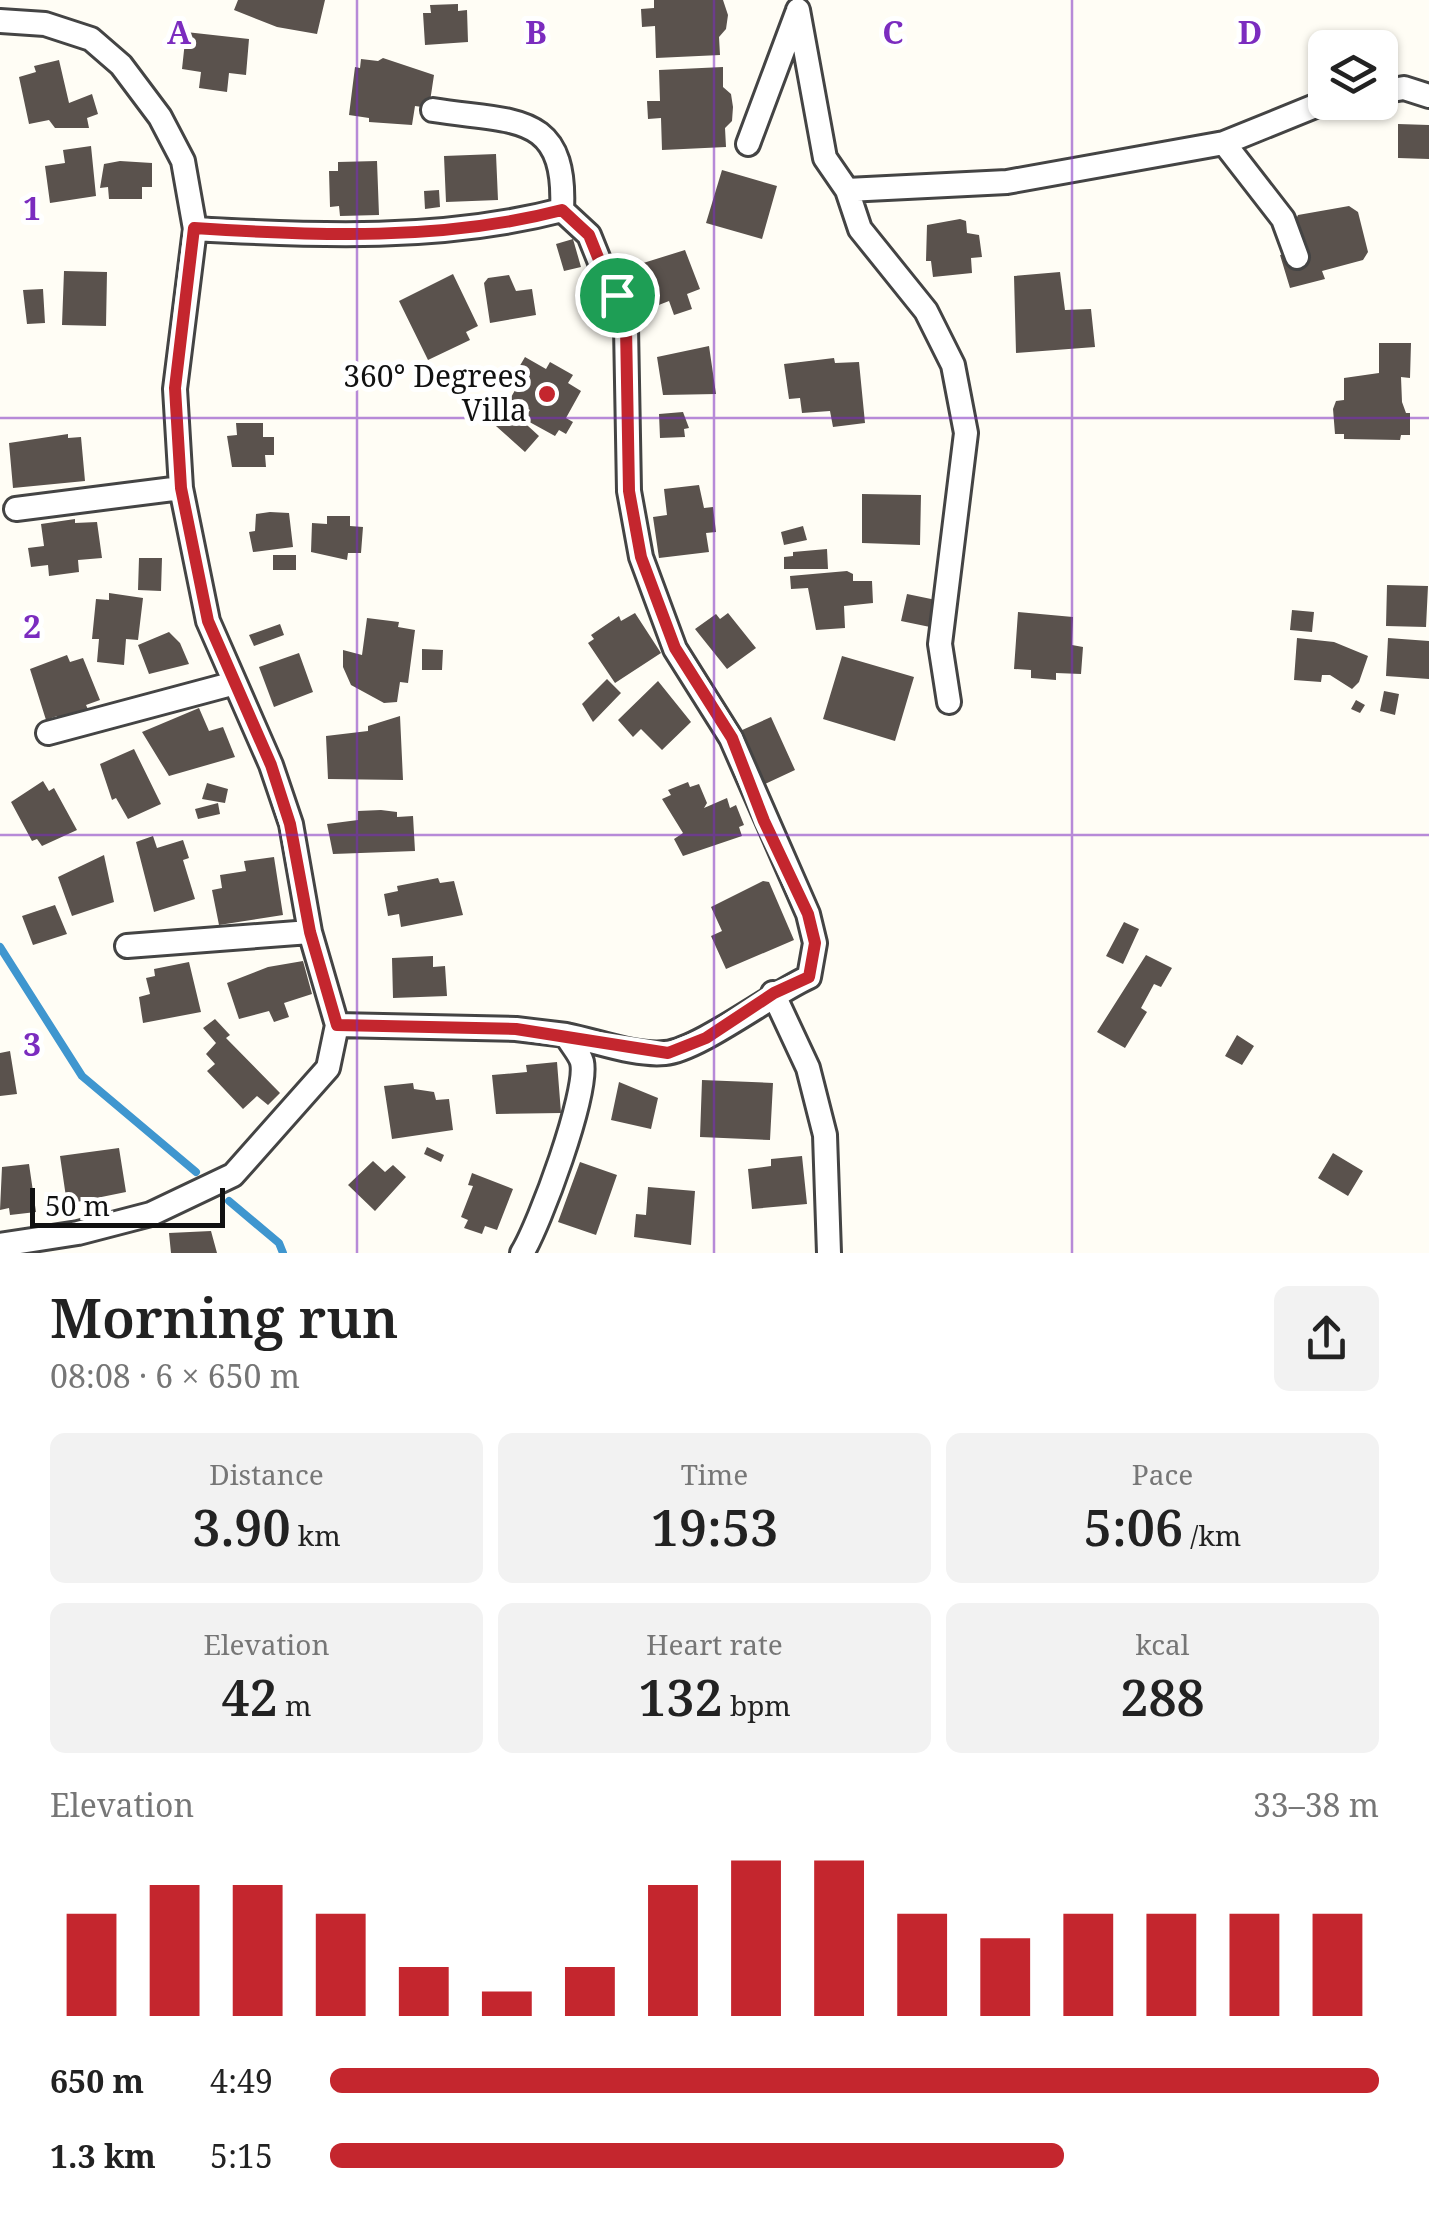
<!DOCTYPE html>
<html lang="en">
<head>
<meta charset="utf-8">
<style>
  :root { --surface:#fff; --page:#f2f2f2; --text:#222; --muted:#767676; --accent:#c4262e }
  body { margin:0; font-family:"Noto Serif",serif; background:var(--page); color:var(--text); height:100vh; display:flex; flex-direction:column; font-size:38px; white-space:nowrap }
  * { box-sizing:border-box; margin:0 }
  p { font-size:32px; color:var(--muted) }
  .icon { flex:none; width:55px; height:55px; fill:none; stroke:currentColor; stroke-width:2; stroke-linecap:round; stroke-linejoin:round }
  .map { position:relative; height:1253px; overflow:hidden }
  .sheet { display:flex; flex-direction:column; background:var(--surface); flex:1 }
  .sheet>* { flex:none }
  .controls { position:absolute; left:1308px; top:30px; display:grid; gap:20px }
  .controls a { display:grid; place-items:center; width:90px; height:90px; border-radius:15px; background:var(--surface); box-shadow:0 2px 8px #0004; font-size:50px }
  .scale { position:absolute; left:30px; bottom:25px; width:195px; box-sizing:border-box; padding-left:10px; border:5px solid #111; border-top:0; font-size:28px; line-height:35px; white-space:nowrap; color:#111; -webkit-text-stroke:8px #fff; paint-order:stroke }
  .pin { position:absolute; display:grid; place-items:center; width:85px; height:85px; color:#fff; margin:-42px; border:5px solid #fff; border-radius:50%; box-shadow:0 2px 10px #0007 }
  .round { display:grid; place-items:center; flex:none; width:105px; height:105px; border-radius:15px; background:var(--page) }
  .overview { display:flex; align-items:center; justify-content:space-between; height:170px; padding:0 50px }
  h1 { font-size:55px; font-weight:600; line-height:75px }
  .stats { display:grid; grid-template-columns:repeat(3,1fr); gap:15px; height:170px; padding:10px 50px }
  .stats div { display:grid; align-content:center; border-radius:15px; background:var(--page); text-align:center }
  .stats b { font-size:50px; font-weight:600 }
  .stats small { font-size:28px; font-weight:400 }
  .stats p { font-size:28px }
  .chart { height:280px; padding:20px 50px }
  .chart p { display:flex; justify-content:space-between }
  .chart svg { width:100%; height:180px; margin-top:10px; stroke:var(--accent); stroke-width:6 }
  ul { padding:0 50px; list-style:none; font-size:32px }
  li { display:grid; grid-template-columns:160px 120px 1fr; align-items:center; height:75px }
  li i { height:25px; border-radius:12px; background:var(--accent) }
  .map>svg:first-child { display:block }
  .lines { fill:none; stroke-linecap:round; stroke-linejoin:round }
  .stream { stroke:#3f96cf; stroke-width:8 }
  .building { fill:#5a524d }
  .street-casing { stroke:#444; stroke-width:28 }
  .street { stroke:#fff; stroke-width:22 }
  .route-casing { stroke:#fff; stroke-width:20 }
  .route { stroke:#c4262e; stroke-width:12 }
  .grid { fill:none; stroke:#7b2cbf; stroke-width:2.5; stroke-opacity:0.55 }
  .poi-dot { fill:#c4262e; stroke:#fff; stroke-width:4 }
  .labels { text-anchor:middle; stroke-width:10; stroke-linejoin:round; paint-order:stroke }
  .poi-label { font-size:30px; fill:#111; stroke:#fff; text-anchor:end }
  .grid-label { font-size:32px; text-anchor:middle; font-weight:bold; fill:#7b2cbf; stroke:#fff; stroke-width:10; stroke-linejoin:round; paint-order:stroke }
</style>
</head>
<body>
<div class="map">
<svg width="1429" height="1253" viewBox="0 0 1429 1253">
  <rect width="100%" height="100%" fill="#fffdf5"/>
  <g class="lines">
    <path class="stream" d="M0 947 82 1076 196 1172
      M229 1201 279 1243 283 1253"/>
  </g>
  <path class="building" d="M238 0H325L317 34 277 27 234 10Z
    M654 0H723L728 15 726 29 719 37 720 55 656 58 655 26 642 27 641 9 654 8Z
    M458 4V11L467 10 468 42 425 45 423 13H431L430 5Z
    M186 32 249 39 246 75 229 73 227 92 199 88 201 72 182 69Z
    M383 58 434 75 429 108 415 106 412 125 369 122V118L349 115 355 67 360 68 361 59 378 61Z
    M59 60 69 103 92 94 98 114 87 118 89 128H55L49 120 29 124 19 77 36 72 34 66Z
    M723 67V87L731 94 733 107 732 121 725 128 726 147 662 150 661 118 648 119 647 101H660L659 70Z
    M1398 124 1429 125V159L1398 158Z
    M91 146 96 196 50 203 45 166 65 163 63 150Z
    M496 154 498 200 446 202 444 156Z
    M120 161 152 163V187H142V199H109L108 187 100 188 104 164Z
    M377 161 379 215 340 216 339 206 330 207 329 171H338V162Z
    M722 170 777 186 762 239 706 223Z
    M439 190 440 207 425 209 424 191Z
    M1349 206 1358 212 1368 252 1363 260 1322 271 1325 279 1290 288 1280 255 1300 250 1291 229 1298 215Z
    M960 219 966 221 967 233 979 235 982 257 971 258 972 273 933 277 931 261H926L927 225Z
    M573 239 581 267 564 271 556 244Z
    M685 250 700 289 687 294 692 309 674 315 669 301 651 308 647 297 636 301 624 269Z
    M64 271 107 272 106 326 62 325Z
    M1060 272 1065 310 1091 309 1095 347 1016 353 1014 276Z
    M453 274 478 326 466 332 470 340 428 360 399 301Z
    M509 275 516 291 532 289 536 315 490 323 484 283 488 278Z
    M43 289 45 323 27 324 23 290Z
    M1379 343H1411L1410 378 1401 377 1402 402 1406 413H1410V435H1401L1400 440 1344 439V434H1335L1333 409 1336 401 1344 400V378L1379 373Z
    M709 346 716 394 663 395 657 357Z
    M525 357 546 369 550 362 573 375 568 383 581 391 566 418 573 422 566 434 559 430 555 436 524 419 530 410 510 399 522 378 515 374Z
    M834 358 835 363 859 362 865 423 833 427 830 411 802 413 800 398 789 399 784 364Z
    M493 394 539 436 525 452 478 410Z
    M683 412 689 428 684 429 685 437 660 438 659 414Z
    M236 423H263V437H274V455H265L266 467H232L227 436 237 435Z
    M68 434V438L81 437 85 481 13 488 9 443Z
    M699 485 704 508 713 507 716 532 706 533 709 552 659 558 653 517 667 515 664 489Z
    M862 494 921 495 920 545 862 543Z
    M270 512 289 513 293 547 253 552 249 532 255 531 256 514Z
    M327 516H350V526L363 527 361 553H348L347 560 311 552 312 523 327 524Z
    M75 519V523L97 522 102 558 78 560 79 572 49 576 48 565 31 567 28 548 44 546 41 524Z
    M803 526 807 540 784 545 781 532Z
    M827 549 828 569H784V557L793 556V552Z
    M273 555H296V570H273Z
    M139 558H162L161 591 138 590Z
    M847 571 853 574V581H872L873 603 844 606 845 628 816 630 808 588 791 589 790 576Z
    M1387 585 1428 586 1426 627 1386 626Z
    M109 593 143 598 138 640 126 639 124 665 97 662 99 639H92L96 599 109 600Z
    M907 594 936 600 930 627 901 621Z
    M1292 610 1314 612 1312 632 1290 630Z
    M1018 612 1073 617 1072 645 1083 647 1081 674 1056 673V680L1031 678V670L1014 669Z
    M635 613 661 653 615 683 588 643 594 639 591 635 619 616 621 621Z
    M728 613 756 648 727 669 695 629 716 614 720 619Z
    M367 618 399 622 398 627 415 630 408 683 400 682 397 702 384 703 351 685 343 667V650L362 655Z
    M280 624 284 635 254 646 249 635Z
    M169 632 180 643 189 664 149 674 138 645Z
    M1297 638 1334 642 1368 656 1359 682 1352 689 1330 675H1322L1321 682 1294 680Z
    M1388 638 1429 641V679L1386 676Z
    M422 649 443 650 442 670H422Z
    M299 653 313 692 274 707 259 667Z
    M67 655 70 662 83 658 100 700 86 705 92 718 62 727 57 716 46 720 30 669Z
    M842 656 914 677 895 741 823 719Z
    M607 679 621 693 593 722 582 704Z
    M658 681 691 722 662 750 641 729 633 737 618 720Z
    M1384 691 1399 694 1395 715 1380 711Z
    M1356 700 1365 705 1360 713 1351 709Z
    M199 708 209 731 223 727 235 757 169 776 142 732Z
    M400 716 403 780 328 779 326 736 368 731V726Z
    M771 717 795 770 765 784 740 731Z
    M134 749 161 804 128 819 116 798 112 800 100 764Z
    M43 781 49 791 54 788 77 830 42 846 37 839 32 841 11 802Z
    M688 782 690 787 699 784 707 803 704 808 727 798 730 808 736 805 744 825 739 827 742 836 683 856 674 839 683 833 662 799 671 795 668 790Z
    M207 783 228 789 225 803 202 799Z
    M218 803 220 814 198 819 195 809Z
    M381 810 397 812V817L413 816 415 851 333 854 327 824 358 820V811Z
    M153 836 157 848 183 840 189 858 183 860 195 899 154 912 136 842Z
    M104 855 114 902 72 916 58 877Z
    M274 857 283 915 219 925 212 890 222 888 220 875 246 871 244 861Z
    M438 878 440 883 454 881 463 915 401 927 399 914 388 916 384 894 398 891 397 886Z
    M763 881 769 882 794 940 726 969 711 936 722 931 711 907Z
    M55 905 67 934 33 945 22 916Z
    M1124 922 1139 929 1123 964 1106 956Z
    M1146 955 1172 968 1161 987 1154 984 1141 1008 1147 1012 1125 1048 1097 1032Z
    M433 956V967L445 966 447 996 393 998 392 958Z
    M303 961 312 994 284 1003 289 1017 274 1022 269 1011 239 1019 227 983 268 967Z
    M189 962 201 1012 143 1023 139 997 150 994 146 978 155 976 154 969Z
    M215 1019 230 1035 226 1038 280 1093 268 1105 257 1096 243 1109 207 1071 215 1064 206 1054 216 1043 203 1028Z
    M1237 1035 1254 1046 1242 1065 1225 1056Z
    M10 1051 17 1094 0 1096V1053Z
    M557 1062 561 1113 496 1114 492 1075 527 1072 526 1065Z
    M702 1080 773 1083 770 1140 700 1137Z
    M619 1082 658 1098 651 1129 611 1120Z
    M413 1083 414 1089 434 1092 436 1100 449 1099 453 1130 392 1139 384 1086Z
    M427 1147 444 1155 441 1162 424 1154Z
    M119 1148 126 1192 67 1204 60 1156Z
    M1333 1153 1363 1171 1348 1196 1318 1178Z
    M802 1156 807 1204 752 1209 748 1169 771 1166V1159Z
    M373 1161 385 1172 393 1165 406 1177 375 1211 348 1185Z
    M580 1162 617 1175 596 1235 558 1222Z
    M29 1164 36 1212 10 1215 9 1208 0 1210 2 1167Z
    M472 1173 513 1189 497 1230 485 1226 482 1234 464 1228 468 1220 461 1217 473 1186 468 1185Z
    M648 1187 695 1191 691 1245 634 1237 636 1214 646 1215Z
    M211 1231 217 1253H171L169 1233Z"/>
  <g class="lines">
    <defs>
      <path id="street" d="M798 10 825 158 847 190 860 229 926 311 953 365 966 433 940 644 949 702
        M0 21 45 24 91 39 121 65 160 117 183 161 195 229 175 389 181 488 208 621 271 765 291 824 310 932 337 1025 328 1068 233 1175 151 1214 78 1233 0 1245
        M1380 92 1404 88 1429 96
        M433 110C512 123 567 110 562 210
        M1224 143 1283 219 1297 257
        M748 144 797 13
        M847 190 1007 182 1224 143 1325 102
        M562 210 589 235 626 327 629 491 641 557 675 649 731 738 808 914 815 943 809 977C771 994 699 1050 665 1053 634 1056 597 1041 566 1035
        M195 229C316 236 443 241 562 210
        M16 509 181 488
        M48 733 235 683
        M127 946 310 932
        M773 993 808 1068 825 1135 829 1253
        M337 1025 516 1029 566 1035C570 1043 580 1054 582 1062 589 1092 539 1226 522 1253"/>
    </defs>
    <use href="#street" class="street-casing"/>
    <use href="#street" class="street"/>
  </g>
  <g class="lines">
    <defs>
      <path id="route" d="M562 210 589 235 626 327 629 491 641 557 675 648 732 738 764 821 808 914 815 943 809 977 774 993 706 1038 668 1053 516 1029 337 1025 310 932 290 824 271 765 208 621 181 488 175 388 194 228C316 236 443 241 562 210Z"/>
    </defs>
    <use href="#route" class="route-casing"/>
    <use href="#route" class="route"/>
  </g>
  <path class="grid" d="M357 0V1253M714 0V1253M1072 0V1253M0 418H1429M0 835H1429"/>
  <circle class="poi-dot" cx="547" cy="394" r="10"/>
  <g class="labels">
    <g class="poi-label">
      <text x="527" y="387">360° Degrees<tspan x="527" dy="34">Villa</tspan></text>
    </g>
  </g>
  <g class="grid-label">
    <text x="179" y="44">A</text>
    <text x="536" y="44">B</text>
    <text x="893" y="44">C</text>
    <text x="1250" y="44">D</text>
    <text x="32" y="220">1</text>
    <text x="32" y="638">2</text>
    <text x="32" y="1056">3</text>
  </g>
</svg>
<div class="controls">
<a><svg class="icon" aria-label="layers" viewBox="0 0 24 24"><path d="M12 4l9 5-9 5-9-5zM3 14l9 5 9-5"/></svg></a>
</div>
<div class="scale">50 m</div>
<div class="pin" style="left:617px;top:295px;background:#1e9e55"><svg class="icon" aria-label="arrive" viewBox="0 0 24 24"><path d="M6 21V4h12l-3 4 3 4H6"/></svg></div>
</div>
<section class="sheet">
<div class="overview"><div><h1>Morning run</h1><p>08:08 · 6 × 650 m</p></div><a class="round"><svg class="icon" aria-label="share" viewBox="0 0 24 24"><path d="M12 15V3M7 8l5-5 5 5M5 13v7h14v-7"/></svg></a></div>
<div class="stats">
<div><p>Distance</p><b>3.90<small> km</small></b></div>
<div><p>Time</p><b>19:53</b></div>
<div><p>Pace</p><b>5:06<small> /km</small></b></div>
</div>
<div class="stats">
<div><p>Elevation</p><b>42<small> m</small></b></div>
<div><p>Heart rate</p><b>132<small> bpm</small></b></div>
<div><p>kcal</p><b>288</b></div>
</div>
<div class="chart"><p><span>Elevation</span>33–38 m</p>
<svg viewBox="0 0 160 44" preserveAspectRatio="none"><path d="M5 44V19M15 44V12M25 44V12M35 44V19M45 44V32M55 44V38M65 44V32M75 44V12M85 44V6M95 44V6M105 44V19M115 44V25M125 44V19M135 44V19M145 44V19M155 44V19"/></svg>
</div>
<ul>
<li><b>650 m</b>4:49<i style="width:100%"></i></li>
<li><b>1.3 km</b>5:15<i style="width:70%"></i></li>
</ul>
</section>
</body>
</html>
